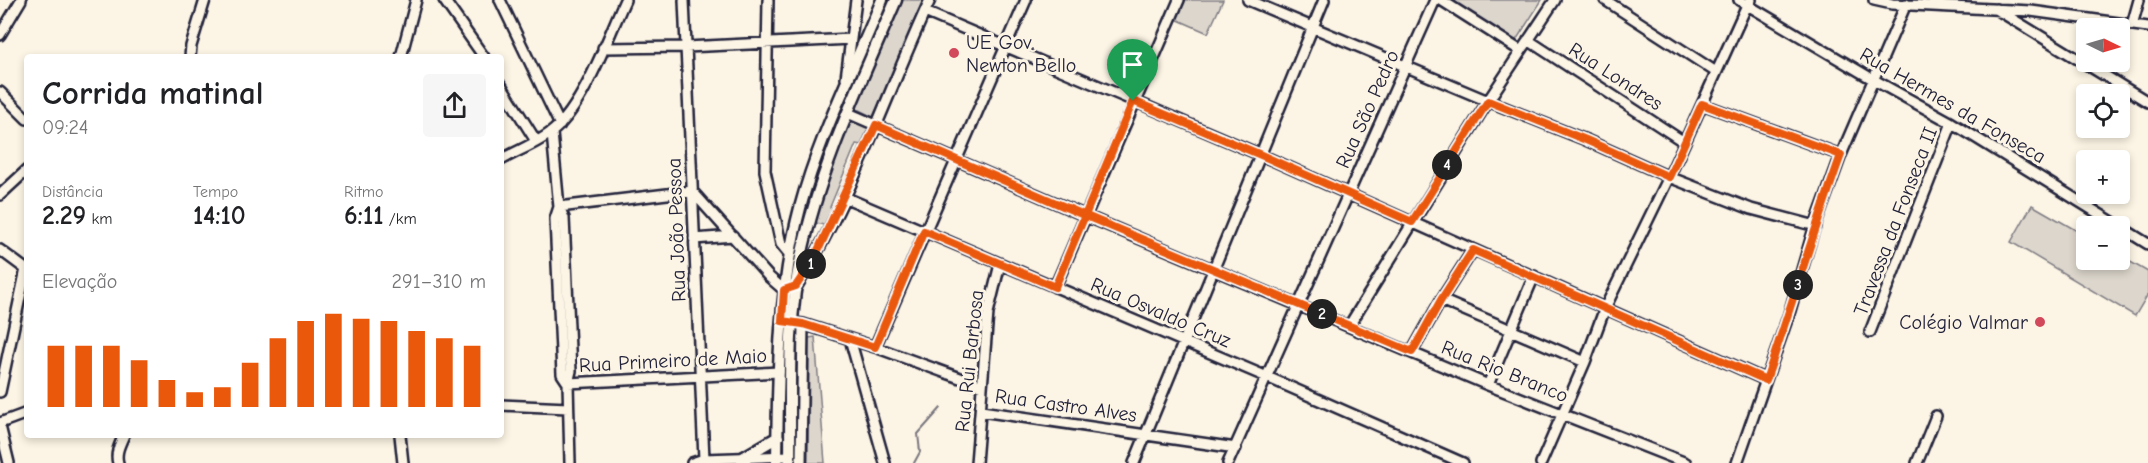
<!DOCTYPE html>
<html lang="pt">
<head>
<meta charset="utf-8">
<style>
  :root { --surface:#fff; --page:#f6f6f6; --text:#202124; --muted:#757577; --accent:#ea580c }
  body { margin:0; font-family:"Comic Neue",sans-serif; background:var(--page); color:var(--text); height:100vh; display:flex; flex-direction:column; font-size:22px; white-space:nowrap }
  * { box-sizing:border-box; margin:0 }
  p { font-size:20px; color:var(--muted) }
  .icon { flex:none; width:33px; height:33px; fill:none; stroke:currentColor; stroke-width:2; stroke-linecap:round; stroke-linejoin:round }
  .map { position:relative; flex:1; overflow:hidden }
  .sheet { position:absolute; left:24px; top:54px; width:480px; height:384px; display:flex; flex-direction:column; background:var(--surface); border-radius:6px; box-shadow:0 3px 9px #0003 }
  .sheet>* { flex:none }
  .needle { width:39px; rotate:95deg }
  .tools { position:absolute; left:2076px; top:18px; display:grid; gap:12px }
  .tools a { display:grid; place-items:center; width:54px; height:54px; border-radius:6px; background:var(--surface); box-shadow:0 3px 9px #0003; font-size:30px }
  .pin { position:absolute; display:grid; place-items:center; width:51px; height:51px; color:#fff; margin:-62px -26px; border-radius:50% 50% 50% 0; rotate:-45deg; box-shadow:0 0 6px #0007 }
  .pin .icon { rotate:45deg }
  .km { position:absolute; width:30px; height:30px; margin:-15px; border-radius:50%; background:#222; color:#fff; font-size:16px; line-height:30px; text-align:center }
  .round { display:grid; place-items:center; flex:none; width:63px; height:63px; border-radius:6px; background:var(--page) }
  .overview { display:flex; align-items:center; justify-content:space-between; height:102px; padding:0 18px }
  h1 { font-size:33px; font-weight:700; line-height:45px }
  .metrics { display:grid; grid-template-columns:repeat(3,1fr); gap:9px; height:102px; padding:6px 18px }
  .metrics div { display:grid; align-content:center }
  .metrics b { font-size:26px; font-weight:700 }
  .metrics small { font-size:16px; font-weight:400 }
  .metrics p { font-size:16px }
  .chart { height:168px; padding:12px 18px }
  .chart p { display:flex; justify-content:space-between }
  .chart svg { width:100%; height:108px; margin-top:6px; stroke:var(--accent); stroke-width:6 }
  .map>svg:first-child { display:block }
  .green { fill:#dcd6cc; stroke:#7f7c84; stroke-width:1.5 }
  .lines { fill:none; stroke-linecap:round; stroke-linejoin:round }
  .stream { stroke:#78757e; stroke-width:2 }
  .minor-casing { stroke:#22223b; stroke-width:14 }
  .major-casing { stroke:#22223b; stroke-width:15 }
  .minor { stroke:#fcf5e5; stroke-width:9 }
  .major { stroke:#fcf5e5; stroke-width:10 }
  .route-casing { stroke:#fff; stroke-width:12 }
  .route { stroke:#ea580c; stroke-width:8 }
  .poi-dot { fill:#d1495b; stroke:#fcf5e5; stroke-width:2 }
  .labels { text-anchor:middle; stroke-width:6; stroke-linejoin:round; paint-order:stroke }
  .poi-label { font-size:20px; fill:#22223b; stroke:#fcf5e5; text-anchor:start }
  .street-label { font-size:20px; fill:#22223b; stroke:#fcf5e5 }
</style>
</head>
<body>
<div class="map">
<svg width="2148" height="463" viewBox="0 0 2148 463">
  <rect width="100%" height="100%" fill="#fcf5e5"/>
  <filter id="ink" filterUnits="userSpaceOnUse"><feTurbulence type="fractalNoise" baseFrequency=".0167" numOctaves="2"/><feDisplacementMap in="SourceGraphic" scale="12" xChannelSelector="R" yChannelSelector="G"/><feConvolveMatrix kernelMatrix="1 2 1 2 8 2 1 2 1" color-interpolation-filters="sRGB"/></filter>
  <g filter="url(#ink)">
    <path class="green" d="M901 0H926L873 117 855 108Z
      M1184 0H1223L1208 33 1176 19Z
      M1448 0H1542L1515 42Z
      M850 120 870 127 862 145 856 144 830 207 833 208 827 226 813 222 847 123Z
      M2032 205 2086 236V260H2120V256L2148 272V294L2135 316 2011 242Z
      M815 337 825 463H808L809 338Z"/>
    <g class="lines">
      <path class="stream" d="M914 463 920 452 918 434 941 408"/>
      <defs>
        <path id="minor" d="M444 0 484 57
          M500 0 560 125
          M684 0 704 459
          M768 0 765 171 781 244 790 255
          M1248 0 1488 101 1586 140 1669 177 1751 209 1816 226
          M1441 0 1521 51
          M1605 0 1716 72
          M1739 0 1874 80 1952 123 2148 244
          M1874 0 1892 4 2031 11 2148 27
          M1996 9 2148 102
          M925 12 1261 155 1766 380
          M2132 25 2139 0
          M0 35 21 0
          M1528 40 1684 142
          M603 48 686 47 851 39
          M190 57 191 46 205 0
          M401 57 416 0
          M846 78 856 0
          M501 85 536 141
          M0 92 27 119
          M1702 104 1841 155
          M848 113 1086 216 1488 385 1686 463
          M552 133 559 207 564 218 571 371 568 383 570 463
          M501 160C518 150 539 143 554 130 584 105 608 37 625 0
          M0 195 27 170
          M844 197 1267 377 1463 463
          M559 207 692 191 769 277 784 290
          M559 207 555 219 562 374 568 383
          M694 239 733 236
          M0 250 27 270
          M797 286C853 197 886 95 930 0
          M1055 287 1179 0
          M1441 300 1585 362
          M787 322 803 324 875 347 982 386
          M1349 326 1488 101 1555 0
          M1870 332 1952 123
          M850 339 885 463
          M875 347 1026 0
          M1412 352 1441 300 1473 250
          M568 383 779 372
          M1488 385 1534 276
          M0 392 26 269
          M501 405 568 408
          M981 411 1236 448
          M0 423 27 413
          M0 426 9 463
          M400 435 403 463
          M118 463C115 453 120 444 124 435
          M692 463 704 459 790 456
          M801 463 803 324
          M976 463 988 313 1000 264
          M1134 463 1324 0
          M1228 463 1435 0
          M1541 463 1585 362 1605 308 1669 177 1747 5 1751 0
          M1737 463 1789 314 1813 232 1841 155 1906 4
          M1917 463 1936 416"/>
        <path id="major" d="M743 463 744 457 778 437
          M777 463C778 378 778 291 800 208 819 136 854 69 882 0
          M790 463C791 395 786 324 801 257 820 167 860 84 896 0"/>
      </defs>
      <use href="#minor" class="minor-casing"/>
      <use href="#major" class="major-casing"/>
      <use href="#minor" class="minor"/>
      <use href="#major" class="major"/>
    </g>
  </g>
  <g class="lines" filter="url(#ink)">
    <defs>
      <path id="route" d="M1133 101 1055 287 924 231 875 347 803 324 782 321 784 290 796 286 814 259 876 125 1086 216 1412 352 1441 300 1473 250 1766 380C1792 305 1814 229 1841 155L1702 104 1669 177 1586 140 1488 101 1412 222 1261 155 1133 101"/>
    </defs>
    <use href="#route" class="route-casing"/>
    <use href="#route" class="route"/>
  </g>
  <g class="poi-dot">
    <circle cx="954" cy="53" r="6"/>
    <circle cx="2040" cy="322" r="6"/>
  </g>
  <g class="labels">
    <g class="poi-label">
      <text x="966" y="49">UE Gov.<tspan x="966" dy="23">Newton Bello</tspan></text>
      <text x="2028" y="329" text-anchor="end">Colégio Valmar</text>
    </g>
    <g class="street-label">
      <text transform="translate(1616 76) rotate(33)" y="7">Rua Londres</text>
      <text transform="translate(1953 105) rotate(30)" y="7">Rua Hermes da Fonseca</text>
      <text transform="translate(1367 109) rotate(-66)" y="7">Rua São Pedro</text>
      <text transform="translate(1895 221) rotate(-69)" y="7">Travessa da Fonseca II</text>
      <text transform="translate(676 230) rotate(-92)" y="7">Rua João Pessoa</text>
      <text transform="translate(1161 312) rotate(23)" y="7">Rua Osvaldo Cruz</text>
      <text transform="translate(673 360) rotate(-3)" y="7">Rua Primeiro de Maio</text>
      <text transform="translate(969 361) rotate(-84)" y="7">Rua Rui Barbosa</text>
      <text transform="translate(1505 371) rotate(22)" y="7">Rua Rio Branco</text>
      <text transform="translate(1066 405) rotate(8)" y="7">Rua Castro Alves</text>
    </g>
  </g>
</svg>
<div class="tools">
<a><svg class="needle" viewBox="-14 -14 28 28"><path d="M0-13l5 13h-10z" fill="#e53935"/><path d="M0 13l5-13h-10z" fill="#757577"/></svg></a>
<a><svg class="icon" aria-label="locate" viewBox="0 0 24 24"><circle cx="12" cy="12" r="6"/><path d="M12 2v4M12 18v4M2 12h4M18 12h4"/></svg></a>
<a>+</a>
<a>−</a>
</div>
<div class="pin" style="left:1133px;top:101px;background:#1e9e55"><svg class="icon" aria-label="arrive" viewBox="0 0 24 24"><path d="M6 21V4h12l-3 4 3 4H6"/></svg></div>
<b class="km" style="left:811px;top:264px">1</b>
<b class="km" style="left:1322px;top:314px">2</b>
<b class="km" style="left:1798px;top:285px">3</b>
<b class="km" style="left:1447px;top:165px">4</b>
<section class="sheet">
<div class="overview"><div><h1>Corrida matinal</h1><p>09:24</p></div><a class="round"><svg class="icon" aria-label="share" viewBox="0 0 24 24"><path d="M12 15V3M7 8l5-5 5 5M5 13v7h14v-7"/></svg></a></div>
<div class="metrics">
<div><p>Distância</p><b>2.29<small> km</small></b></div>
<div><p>Tempo</p><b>14:10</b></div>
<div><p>Ritmo</p><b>6:11<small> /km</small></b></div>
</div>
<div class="chart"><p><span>Elevação</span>291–310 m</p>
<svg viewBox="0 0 160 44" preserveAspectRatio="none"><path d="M5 44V19M15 44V19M25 44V19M35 44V25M45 44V33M55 44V38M65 44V36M75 44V26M85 44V16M95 44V9M105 44V6M115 44V8M125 44V9M135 44V13M145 44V16M155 44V19"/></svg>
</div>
</section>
</div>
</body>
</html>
